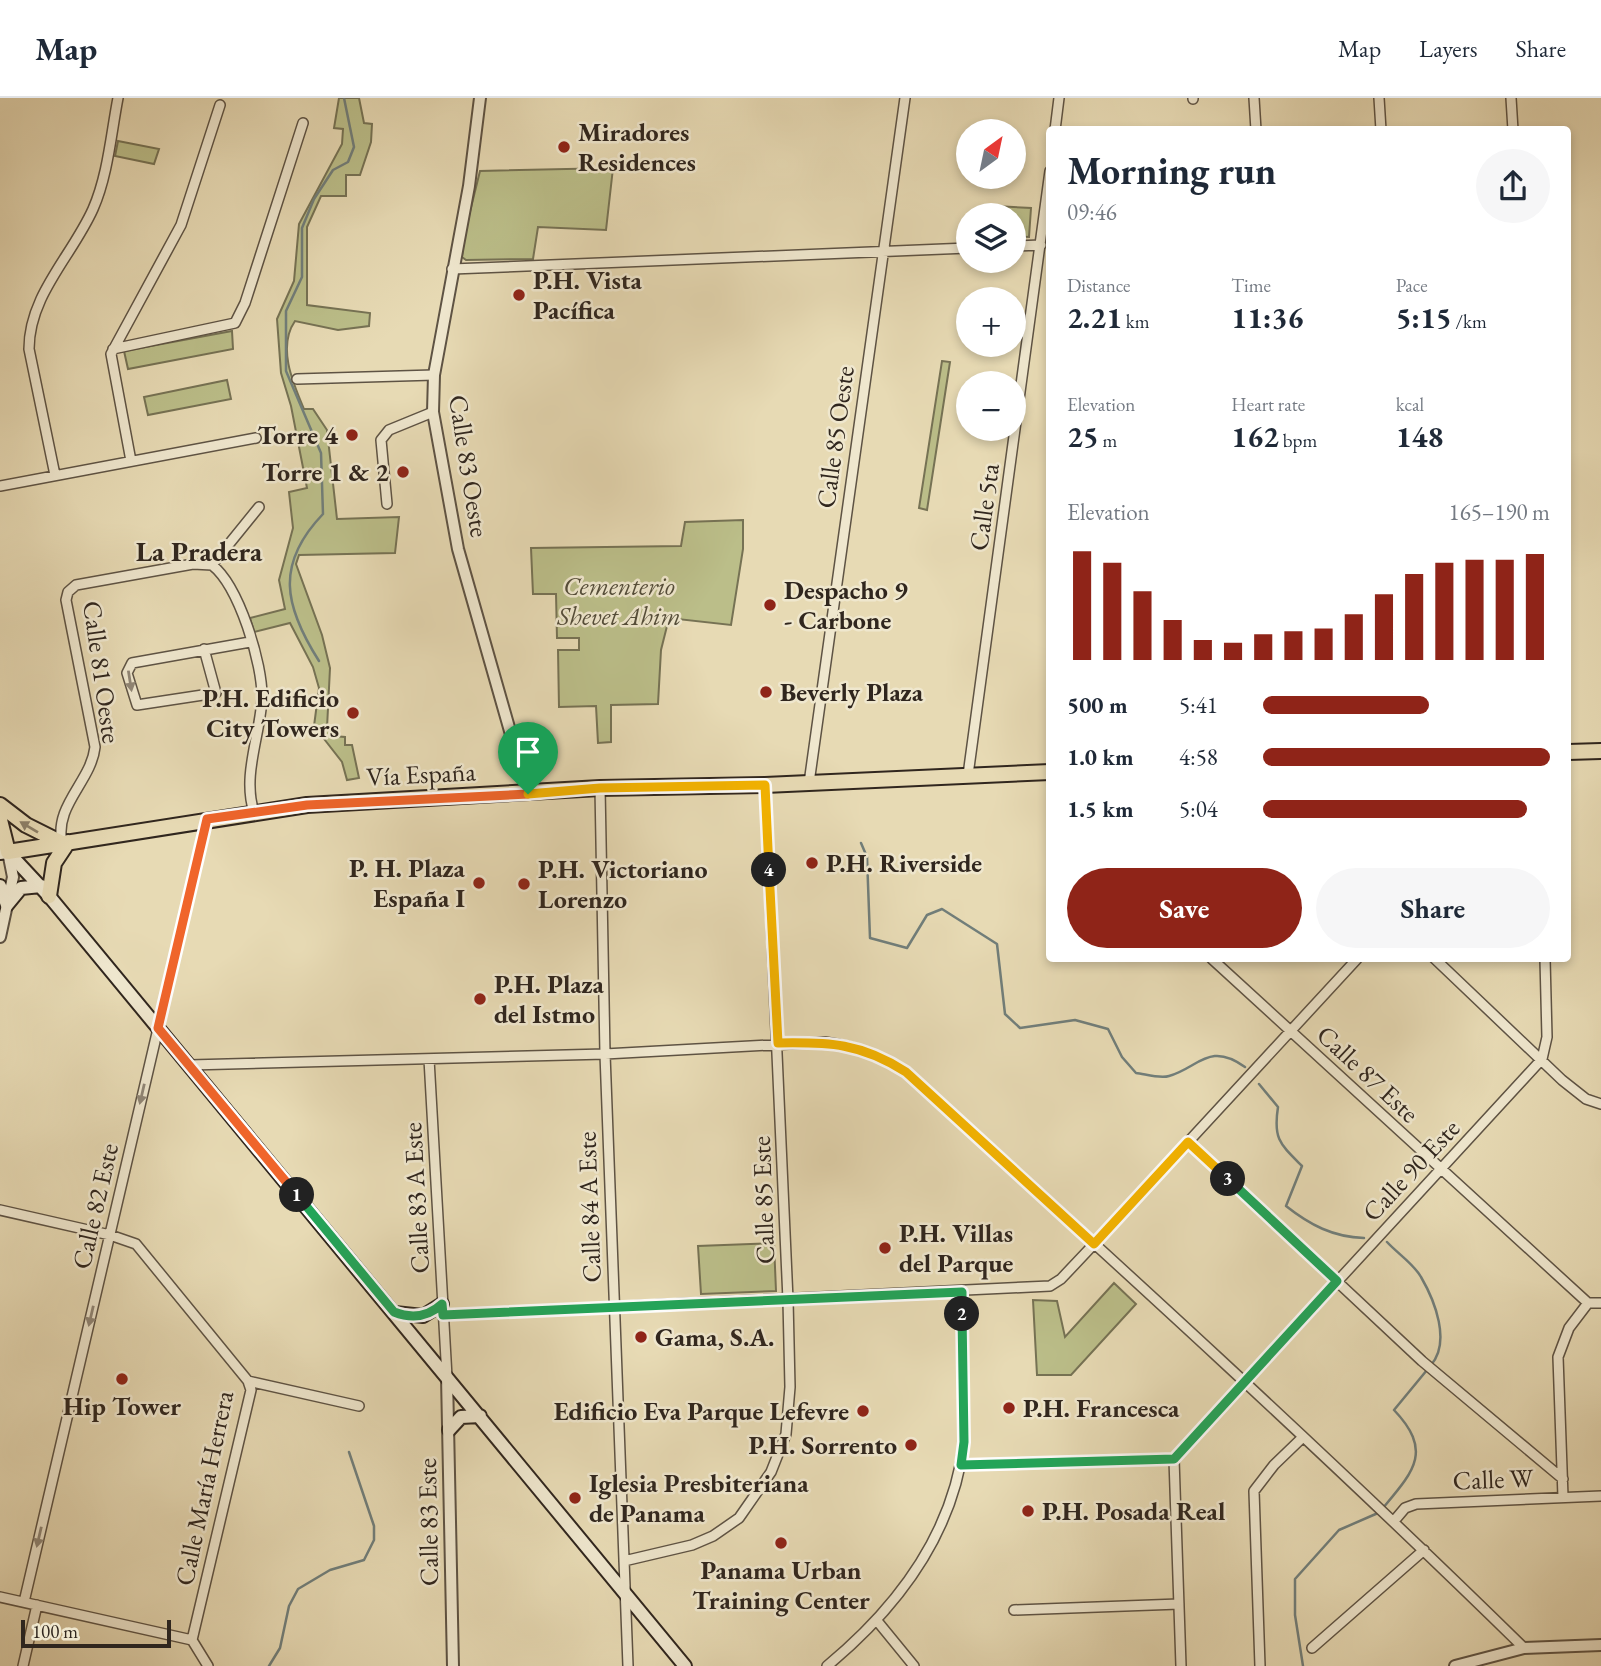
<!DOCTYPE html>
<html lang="en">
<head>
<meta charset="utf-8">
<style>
  :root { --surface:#fff; --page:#f6f6f7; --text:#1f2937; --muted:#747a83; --line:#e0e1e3; --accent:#8f2418 }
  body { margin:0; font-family:"EB Garamond",serif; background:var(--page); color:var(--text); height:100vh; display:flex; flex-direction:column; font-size:26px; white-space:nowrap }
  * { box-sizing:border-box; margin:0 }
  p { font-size:23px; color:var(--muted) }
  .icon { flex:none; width:38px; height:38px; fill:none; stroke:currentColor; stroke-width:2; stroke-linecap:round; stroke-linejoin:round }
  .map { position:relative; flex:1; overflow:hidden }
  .drawer { position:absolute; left:1046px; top:28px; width:525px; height:836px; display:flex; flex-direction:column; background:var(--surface); border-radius:7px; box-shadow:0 4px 10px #0003 }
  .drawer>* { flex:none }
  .needle { width:46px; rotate:33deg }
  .fabs { position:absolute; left:956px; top:21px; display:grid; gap:14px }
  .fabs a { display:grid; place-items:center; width:70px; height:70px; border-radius:50%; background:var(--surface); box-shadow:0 4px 10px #0003; font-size:35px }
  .scale { position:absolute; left:21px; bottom:18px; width:150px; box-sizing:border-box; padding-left:7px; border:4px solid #30261e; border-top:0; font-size:19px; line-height:24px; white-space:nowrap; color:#30261e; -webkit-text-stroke:5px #efe7ce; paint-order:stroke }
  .pin { position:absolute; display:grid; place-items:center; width:60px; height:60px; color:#fff; margin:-72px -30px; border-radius:50% 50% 50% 0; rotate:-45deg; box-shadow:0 0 7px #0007 }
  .pin .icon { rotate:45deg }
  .km { position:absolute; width:35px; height:35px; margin:-18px; border-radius:50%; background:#222; color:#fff; font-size:19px; line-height:35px; text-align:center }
  .round { display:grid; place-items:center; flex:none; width:74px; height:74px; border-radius:37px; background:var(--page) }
  .headline { display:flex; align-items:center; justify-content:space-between; height:119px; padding:0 21px }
  h1 { font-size:38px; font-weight:700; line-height:52px }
  .metrics { display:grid; grid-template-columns:repeat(3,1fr); gap:10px; height:119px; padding:7px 21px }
  .metrics div { display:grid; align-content:center }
  .metrics b { font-size:30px; font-weight:700 }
  .metrics small { font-size:19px; font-weight:400 }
  .metrics p { font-size:19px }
  .chart { height:196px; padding:14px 21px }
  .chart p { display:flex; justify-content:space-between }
  .chart svg { width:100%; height:126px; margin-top:7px; stroke:var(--accent); stroke-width:6 }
  .action { display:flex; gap:14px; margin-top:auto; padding:14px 21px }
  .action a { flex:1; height:80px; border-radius:42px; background:var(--accent); color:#fff; font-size:28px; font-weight:700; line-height:80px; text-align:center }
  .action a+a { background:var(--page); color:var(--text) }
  ul { padding:0 21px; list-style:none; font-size:23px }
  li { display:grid; grid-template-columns:112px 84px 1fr; align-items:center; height:52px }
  li i { height:18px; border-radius:9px; background:var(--accent) }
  header { display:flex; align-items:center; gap:42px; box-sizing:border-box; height:98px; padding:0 35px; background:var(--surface); border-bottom:2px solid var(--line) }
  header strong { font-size:33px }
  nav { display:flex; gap:38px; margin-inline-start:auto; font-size:24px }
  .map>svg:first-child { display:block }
  .green { fill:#bbbe89; stroke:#767254; stroke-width:2 }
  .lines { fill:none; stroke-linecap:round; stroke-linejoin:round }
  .stream { stroke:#717e7a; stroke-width:2.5 }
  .minor-casing { stroke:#5e5344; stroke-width:12 }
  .tertiary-casing { stroke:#5e5344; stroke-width:14 }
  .secondary-casing { stroke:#30261e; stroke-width:16 }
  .primary-casing { stroke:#30261e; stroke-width:18 }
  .minor { stroke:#efe7ce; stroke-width:9 }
  .tertiary { stroke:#efe7ce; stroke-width:10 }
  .secondary { stroke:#efe7ce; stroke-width:12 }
  .primary { stroke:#e7dab4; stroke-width:14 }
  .oneway { fill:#908676 }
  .oneway2 { fill:#8c8069 }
  .split-1-casing { stroke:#fff; stroke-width:14 }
  .split-2-casing { stroke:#fff; stroke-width:14 }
  .split-3-casing { stroke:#fff; stroke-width:14 }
  .split-4-casing { stroke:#fff; stroke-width:14 }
  .split-5-casing { stroke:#fff; stroke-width:14 }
  .split-1 { stroke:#f0652b; stroke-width:9 }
  .split-2 { stroke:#22a559; stroke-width:9 }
  .split-3 { stroke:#22a559; stroke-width:9 }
  .split-4 { stroke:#f5b400; stroke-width:9 }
  .split-5 { stroke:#f5b400; stroke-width:9 }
  .poi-dot { fill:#8f2418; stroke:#efe7ce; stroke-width:2.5 }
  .labels { text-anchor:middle; stroke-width:5; stroke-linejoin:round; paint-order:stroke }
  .poi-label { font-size:26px; font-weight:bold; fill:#30261e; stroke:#efe7ce; text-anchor:start }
  .street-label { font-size:26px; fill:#30261e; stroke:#efe7ce }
  .park-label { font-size:26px; font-style:italic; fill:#534c39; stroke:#efe7ce }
  .neighbourhood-label { font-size:28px; font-weight:bold; fill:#30261e; stroke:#efe7ce }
</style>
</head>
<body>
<header>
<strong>Map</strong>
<nav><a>Map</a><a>Layers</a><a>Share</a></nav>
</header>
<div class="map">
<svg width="1601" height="1568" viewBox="0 0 1601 1568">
  <rect width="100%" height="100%" fill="#e7dab4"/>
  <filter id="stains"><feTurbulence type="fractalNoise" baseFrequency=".00286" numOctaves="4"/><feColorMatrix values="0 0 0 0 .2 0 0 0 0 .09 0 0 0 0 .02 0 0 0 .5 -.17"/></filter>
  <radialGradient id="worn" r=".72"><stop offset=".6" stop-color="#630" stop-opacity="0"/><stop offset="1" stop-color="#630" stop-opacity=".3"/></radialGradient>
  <path class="green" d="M339 0H359L364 25 372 26 371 44 360 77H346V98H321L307 129V207L370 215 369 228 338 232 295 223C277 249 293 285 304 311H313L327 332 337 421 399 419 395 455 299 457 296 466 322 537 330 570 327 630 333 631V638L345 639V647H352L359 680 347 682 342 664 314 628 319 590 313 569 290 525 254 534 250 520 285 511 279 482 293 430 289 394 307 390 291 308 281 275 277 221 294 183 299 126 342 46 343 31 334 30Z
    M118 43 159 51 154 66 115 58Z
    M613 70 606 132 538 129 533 161 466 162 462 159 464 138 480 73Z
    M995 108 1031 110 1029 139 1013 138V117H995Z
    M232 233 233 251 128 271 124 253Z
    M942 263 950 264 927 412 919 410Z
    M227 282 231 301 148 317 144 299Z
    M743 422V451L731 527 669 520 661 552 658 606 611 607V644L598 645 596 608 559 609 558 552H579V540H557L556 496H533L531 450 681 448 685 424Z
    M774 1145 776 1193 701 1196 698 1148Z
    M1114 1185 1136 1206 1071 1277H1037L1033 1202 1057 1203 1065 1239Z"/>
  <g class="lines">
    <path class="stream" d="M319 563C284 508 275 466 323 416L321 355 286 273V213L302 179V130L314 101 333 72 348 64 354 49 344 0
      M861 745 867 759 870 840 907 850 927 817 942 811 997 846 1005 916 1020 930 1075 922 1108 931 1122 959 1136 975C1145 976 1160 981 1169 978 1198 970 1209 943 1245 969
      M1259 986 1278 1009C1273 1041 1280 1046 1302 1068L1286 1108C1310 1127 1333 1139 1364 1140
      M1387 1144C1397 1155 1414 1166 1421 1179 1435 1203 1451 1244 1431 1267
      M1383 1410C1414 1373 1433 1353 1394 1312L1427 1272
      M269 1568 280 1550 289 1508 298 1491 330 1472 364 1462 374 1442V1428L349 1354
      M1303 1568 1295 1517V1481L1339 1432 1378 1415"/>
    <defs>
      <path id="minor" d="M1193 0V1
        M1254 0 1256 32
        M1379 0 1381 32
        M1511 0 1513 32
        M1055 32 1059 0
        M1013 148 1041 147
        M452 171 968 150
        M113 251 235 225 245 205 303 25
        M297 281 434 277
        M131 363 111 256 181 127 220 7
        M55 377 29 251C29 197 72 158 93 111 108 77 111 36 118 0
        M0 388 256 340
        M387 406 381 342 389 332 433 314
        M212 467C239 488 263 566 262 601 260 638 242 678 254 714
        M212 467 259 409
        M204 551 216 595 137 607 127 575 132 565 250 544
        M968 677 1050 73
        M809 685 905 0
        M600 690 605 956 628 1568
        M62 745C54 707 91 684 95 649L66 502 68 494 76 487 193 466 212 467
        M1212 861 1588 1205
        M1435 861 1562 982 1586 1001 1601 1006
        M429 961 447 1279
        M190 967 605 956 825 944C856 949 880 957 906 974 1114 1163 1323 1353 1524 1550
        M1188 1044 1422 1263 1563 1381
        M0 1112 110 1137 136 1146 248 1283 251 1292 192 1542
        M1588 1205H1601
        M443 1217 1050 1188 1061 1181 1094 1146 1357 861
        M248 1283 359 1308
        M1174 1361 1181 1568
        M961 1367 1174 1361 1542 961 1547 939 1545 861
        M1563 1399 1558 1259 1569 1230 1588 1205
        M1394 1423 1405 1410 1416 1406 1601 1398
        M624 1463 692 1447 713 1438 739 1420 771 1374 786 1336 790 1289 788 1202 765 687
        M0 1499 192 1542
        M24 1504 207 721
        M1014 1512 1179 1506
        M878 1524 914 1568
        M192 1542 208 1568
        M1312 1550 1424 1452
        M23 1568 37 1507
        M827 1568C897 1510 953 1437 964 1344L962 1194
        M1260 1568 1254 1393 1274 1367 1303 1339"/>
      <path id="tertiary" d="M480 0 469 88 434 277 433 314 458 451 528 696
        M0 839 13 779 8 754
        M447 1279 453 1568
        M1455 1568 1524 1550 1601 1547"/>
      <path id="secondary" d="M0 755 8 754 49 798 685 1568
        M0 788 7 807
        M7 807 21 790 41 788
        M395 1215 423 1218 442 1206
        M449 1332 461 1319 480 1318"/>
      <path id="primary" d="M1568 654 1601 653
        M0 707 26 727 60 744
        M0 722 8 754
        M8 754 307 707 600 690 765 687 1050 674
        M49 798 54 765 68 744"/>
    </defs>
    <use href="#minor" class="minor-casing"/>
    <use href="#tertiary" class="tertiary-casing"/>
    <use href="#secondary" class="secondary-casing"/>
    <use href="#primary" class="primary-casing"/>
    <use href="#minor" class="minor"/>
    <use href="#tertiary" class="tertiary"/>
    <use href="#secondary" class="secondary"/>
    <use href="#primary" class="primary"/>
  </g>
  <defs><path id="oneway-solid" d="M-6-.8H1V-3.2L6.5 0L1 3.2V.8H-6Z" transform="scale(1.75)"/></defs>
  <g class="oneway">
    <use href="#oneway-solid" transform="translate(130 583) rotate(81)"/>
    <use href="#oneway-solid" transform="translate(142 996) rotate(103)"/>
    <use href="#oneway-solid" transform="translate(91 1218) rotate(103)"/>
    <use href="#oneway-solid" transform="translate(39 1439) rotate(103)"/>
  </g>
  <use class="oneway2" href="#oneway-solid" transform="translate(29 729) rotate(-149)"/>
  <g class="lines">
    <defs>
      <path id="split-1" d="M297 1097 158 930 207 721 307 707 528 696"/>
      <path id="split-2" d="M297 1097 394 1214C412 1221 428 1219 442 1206L443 1217 962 1194V1216"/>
      <path id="split-3" d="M962 1216 964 1344 961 1367 1174 1361 1337 1183 1228 1081"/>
      <path id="split-4" d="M769 772 778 945C829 944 861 945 906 974L1094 1146 1188 1044 1228 1081"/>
      <path id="split-5" d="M528 696 600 690 765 687 769 772"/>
    </defs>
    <use href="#split-1" class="split-1-casing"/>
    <use href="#split-2" class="split-2-casing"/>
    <use href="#split-3" class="split-3-casing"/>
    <use href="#split-4" class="split-4-casing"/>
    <use href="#split-5" class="split-5-casing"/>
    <use href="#split-1" class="split-1"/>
    <use href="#split-2" class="split-2"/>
    <use href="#split-3" class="split-3"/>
    <use href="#split-4" class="split-4"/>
    <use href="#split-5" class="split-5"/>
  </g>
  <g class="poi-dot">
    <circle cx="564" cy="49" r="7"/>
    <circle cx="519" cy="197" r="7"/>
    <circle cx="352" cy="337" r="7"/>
    <circle cx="403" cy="374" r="7"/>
    <circle cx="770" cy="507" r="7"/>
    <circle cx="766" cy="594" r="7"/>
    <circle cx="353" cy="615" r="7"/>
    <circle cx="812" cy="765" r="7"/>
    <circle cx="479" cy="785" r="7"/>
    <circle cx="524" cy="786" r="7"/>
    <circle cx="480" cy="901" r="7"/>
    <circle cx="885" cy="1150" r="7"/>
    <circle cx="641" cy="1239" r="7"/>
    <circle cx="122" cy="1281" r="7"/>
    <circle cx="1009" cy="1310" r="7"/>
    <circle cx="863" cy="1313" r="7"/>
    <circle cx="911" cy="1347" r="7"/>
    <circle cx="575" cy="1400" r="7"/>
    <circle cx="1028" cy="1413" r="7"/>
    <circle cx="781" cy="1445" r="7"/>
  </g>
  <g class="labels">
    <g class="poi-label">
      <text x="578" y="43">Miradores<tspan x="578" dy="30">Residences</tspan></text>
      <text x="533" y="191">P.H. Vista<tspan x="533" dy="30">Pacífica</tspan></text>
      <text x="338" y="346" text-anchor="end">Torre 4</text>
      <text x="389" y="383" text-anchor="end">Torre 1 &amp; 2</text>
      <text x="784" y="501">Despacho 9<tspan x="784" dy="30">- Carbone</tspan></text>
      <text x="780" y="603">Beverly Plaza</text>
      <text x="339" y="609" text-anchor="end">P.H. Edificio<tspan x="339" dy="30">City Towers</tspan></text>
      <text x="826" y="774">P.H. Riverside</text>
      <text x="465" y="779" text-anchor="end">P. H. Plaza<tspan x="465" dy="30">España I</tspan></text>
      <text x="538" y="780">P.H. Victoriano<tspan x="538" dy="30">Lorenzo</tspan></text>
      <text x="494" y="895">P.H. Plaza<tspan x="494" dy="30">del Istmo</tspan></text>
      <text x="899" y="1144">P.H. Villas<tspan x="899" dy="30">del Parque</tspan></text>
      <text x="655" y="1248">Gama, S.A.</text>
      <text x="122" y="1317" text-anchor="middle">Hip Tower</text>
      <text x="1023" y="1319">P.H. Francesca</text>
      <text x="849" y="1322" text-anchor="end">Edificio Eva Parque Lefevre</text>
      <text x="897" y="1356" text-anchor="end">P.H. Sorrento</text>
      <text x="589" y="1394">Iglesia Presbiteriana<tspan x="589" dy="30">de Panama</tspan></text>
      <text x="1042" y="1422">P.H. Posada Real</text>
      <text x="781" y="1481" text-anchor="middle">Panama Urban<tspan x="781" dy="30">Training Center</tspan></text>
    </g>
    <g class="street-label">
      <text transform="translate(835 339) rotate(-82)" y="9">Calle 85 Oeste</text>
      <text transform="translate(469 368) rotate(81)" y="9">Calle 83 Oeste</text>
      <text transform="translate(984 409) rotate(-82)" y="9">Calle 5ta</text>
      <text transform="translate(102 574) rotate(82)" y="9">Calle 81 Oeste</text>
      <text transform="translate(421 676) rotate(-3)" y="9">Vía España</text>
      <text transform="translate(1368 976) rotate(43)" y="9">Calle 87 Este</text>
      <text transform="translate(1411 1072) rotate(-47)" y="9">Calle 90 Este</text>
      <text transform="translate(416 1100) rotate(-93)" y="9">Calle 83 A Este</text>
      <text transform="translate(763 1102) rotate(-92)" y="9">Calle 85 Este</text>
      <text transform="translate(95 1108) rotate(-77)" y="9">Calle 82 Este</text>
      <text transform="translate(589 1109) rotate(-92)" y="9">Calle 84 A Este</text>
      <text transform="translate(1493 1381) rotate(-2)" y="9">Calle W</text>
      <text transform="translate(204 1390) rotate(-78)" y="9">Calle María Herrera</text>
      <text transform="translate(428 1424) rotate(-91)" y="9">Calle 83 Este</text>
    </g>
    <g class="park-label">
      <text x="619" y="497">Cementerio<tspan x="619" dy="30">Shevet Ahim</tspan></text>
    </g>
    <g class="neighbourhood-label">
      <text x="199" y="463">La Pradera</text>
    </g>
  </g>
  <rect width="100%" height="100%" filter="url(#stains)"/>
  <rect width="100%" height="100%" fill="url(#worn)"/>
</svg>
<div class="fabs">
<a><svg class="needle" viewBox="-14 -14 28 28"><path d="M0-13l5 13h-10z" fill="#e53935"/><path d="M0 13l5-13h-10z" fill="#747a83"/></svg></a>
<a><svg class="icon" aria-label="layers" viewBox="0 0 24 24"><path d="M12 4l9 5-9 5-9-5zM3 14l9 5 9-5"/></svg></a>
<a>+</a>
<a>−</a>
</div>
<div class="scale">100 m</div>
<div class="pin" style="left:528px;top:696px;background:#1e9e55"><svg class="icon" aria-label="arrive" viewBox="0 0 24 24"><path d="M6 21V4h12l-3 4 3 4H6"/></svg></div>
<b class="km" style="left:297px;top:1097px">1</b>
<b class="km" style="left:962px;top:1216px">2</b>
<b class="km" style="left:1228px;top:1081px">3</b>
<b class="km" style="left:769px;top:772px">4</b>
<section class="drawer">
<div class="headline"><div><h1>Morning run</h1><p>09:46</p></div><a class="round"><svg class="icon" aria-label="share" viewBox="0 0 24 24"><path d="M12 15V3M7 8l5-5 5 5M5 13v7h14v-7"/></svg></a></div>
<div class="metrics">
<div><p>Distance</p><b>2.21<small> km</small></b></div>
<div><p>Time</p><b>11:36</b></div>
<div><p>Pace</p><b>5:15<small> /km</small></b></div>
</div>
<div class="metrics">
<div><p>Elevation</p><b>25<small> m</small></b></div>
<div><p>Heart rate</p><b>162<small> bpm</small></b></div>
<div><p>kcal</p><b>148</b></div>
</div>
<div class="chart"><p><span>Elevation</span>165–190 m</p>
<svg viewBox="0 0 160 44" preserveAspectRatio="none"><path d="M5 44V6M15 44V10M25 44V20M35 44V30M45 44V37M55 44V38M65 44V35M75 44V34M85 44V33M95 44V28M105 44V21M115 44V14M125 44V10M135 44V9M145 44V9M155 44V7"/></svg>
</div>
<ul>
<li><b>500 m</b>5:41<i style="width:58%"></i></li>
<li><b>1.0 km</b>4:58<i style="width:100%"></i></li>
<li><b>1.5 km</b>5:04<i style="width:92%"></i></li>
</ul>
<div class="action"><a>Save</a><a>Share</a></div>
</section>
</div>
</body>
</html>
